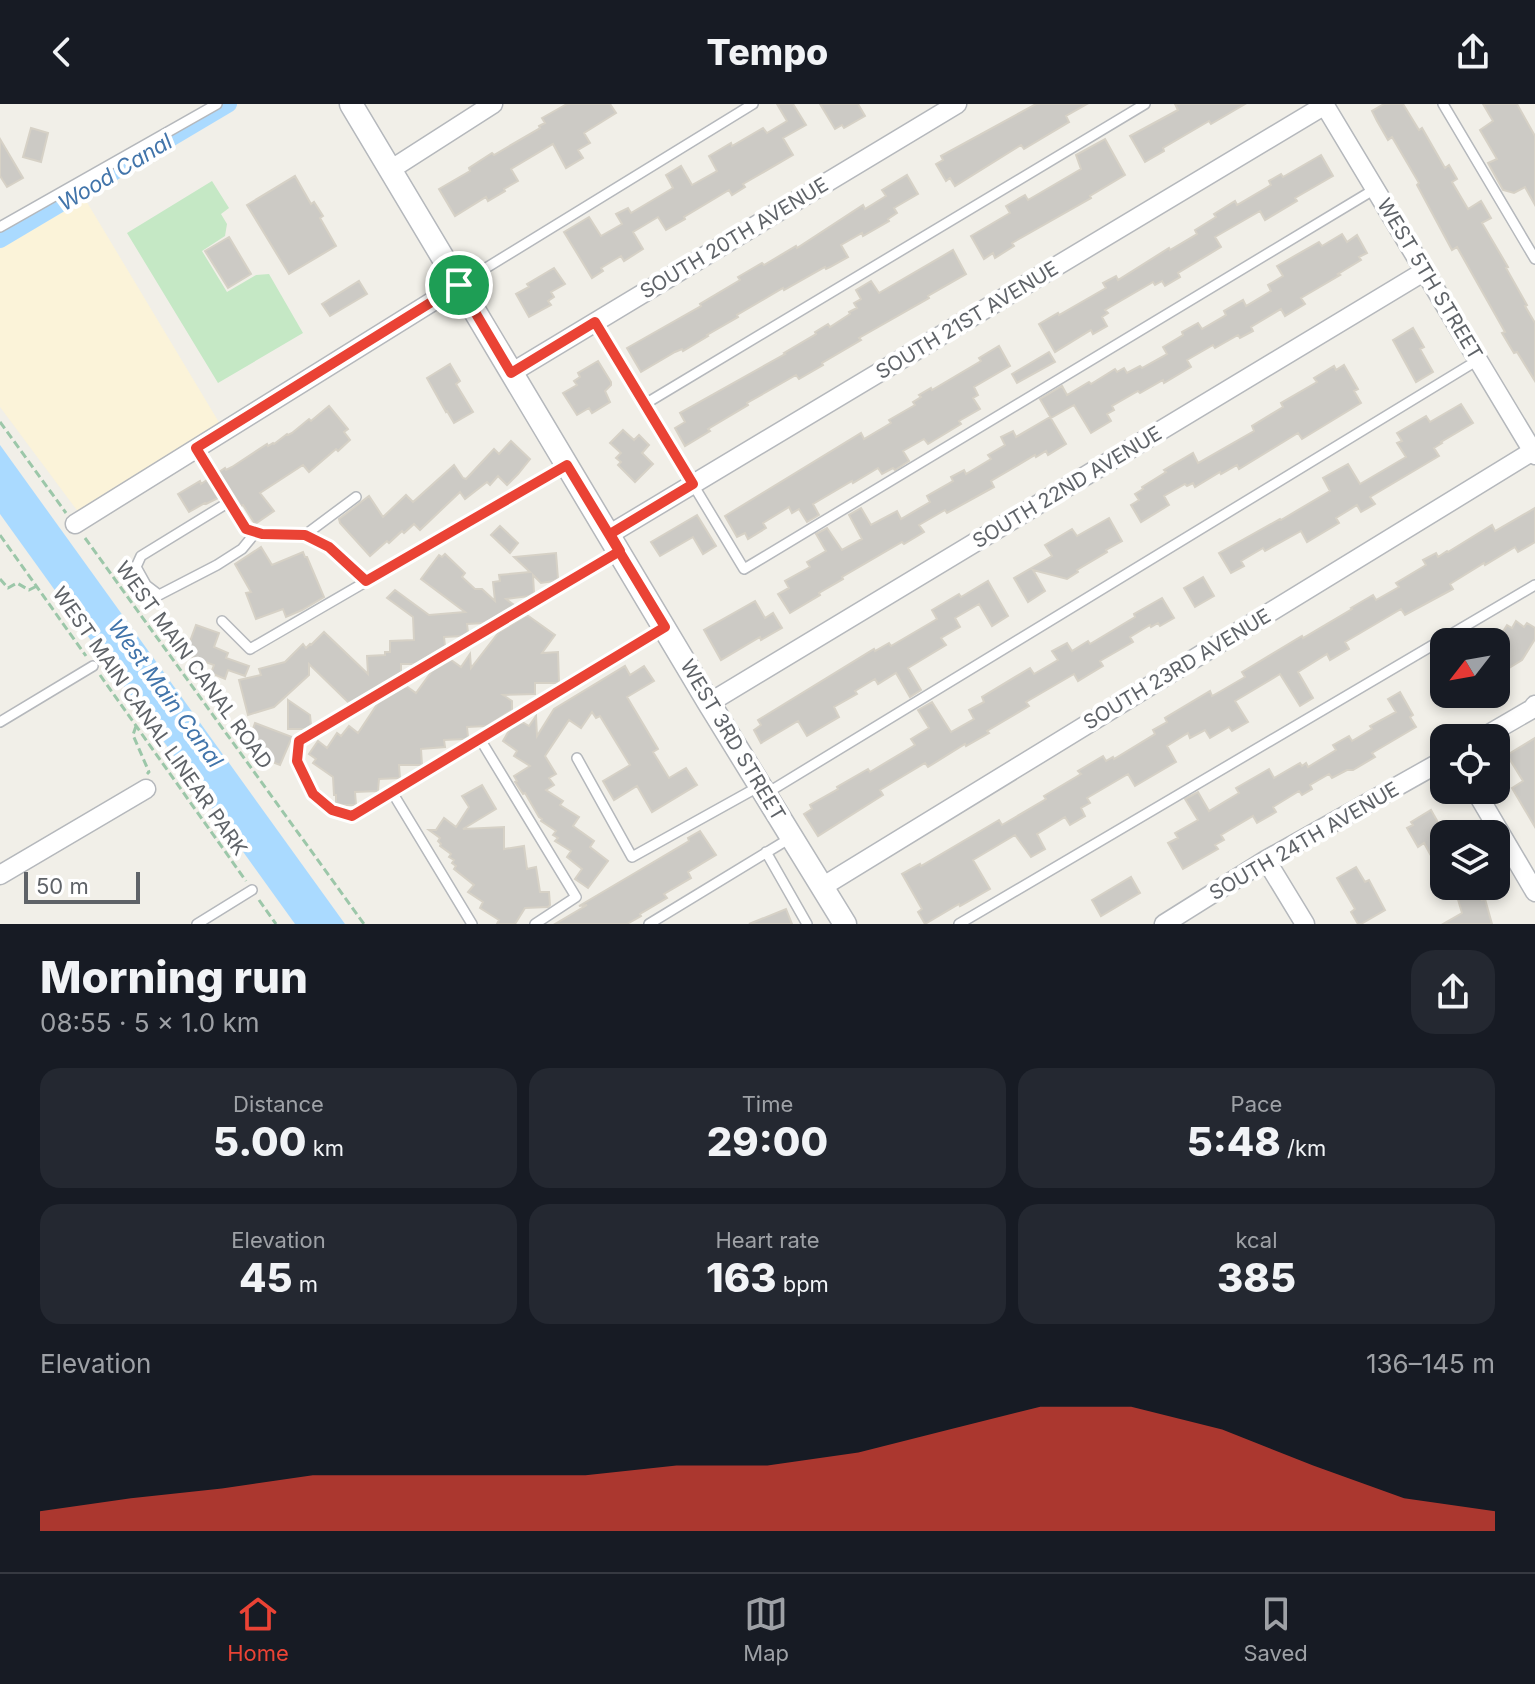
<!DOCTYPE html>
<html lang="en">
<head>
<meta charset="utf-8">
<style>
  :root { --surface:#171b24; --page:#242831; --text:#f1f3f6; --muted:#9ea1a6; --line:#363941; --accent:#ea4335 }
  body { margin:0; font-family:Inter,sans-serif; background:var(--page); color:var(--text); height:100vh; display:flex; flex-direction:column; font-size:30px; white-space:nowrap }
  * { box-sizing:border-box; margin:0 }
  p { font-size:26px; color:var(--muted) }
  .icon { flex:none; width:44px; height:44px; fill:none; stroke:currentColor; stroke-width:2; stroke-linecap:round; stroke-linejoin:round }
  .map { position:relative; height:820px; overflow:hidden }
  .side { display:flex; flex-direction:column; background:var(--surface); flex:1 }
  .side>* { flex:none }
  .needle { width:52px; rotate:239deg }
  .buttons { position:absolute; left:1430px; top:524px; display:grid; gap:16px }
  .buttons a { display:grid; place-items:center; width:80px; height:80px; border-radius:16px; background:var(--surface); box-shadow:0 4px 12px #0003; font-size:40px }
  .scale { position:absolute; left:24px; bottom:20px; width:116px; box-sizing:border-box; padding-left:8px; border:4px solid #5f6368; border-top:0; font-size:22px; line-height:28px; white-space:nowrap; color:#5f6368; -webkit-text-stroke:6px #fff; paint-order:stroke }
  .pin { position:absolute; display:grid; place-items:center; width:68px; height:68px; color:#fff; margin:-34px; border:4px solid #fff; border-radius:50%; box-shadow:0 2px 8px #0007 }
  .round { display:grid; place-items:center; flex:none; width:84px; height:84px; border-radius:24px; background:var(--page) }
  .headline { display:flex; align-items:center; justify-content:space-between; height:136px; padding:0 40px }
  h1 { font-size:44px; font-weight:800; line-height:60px }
  .figures { display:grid; grid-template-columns:repeat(3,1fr); gap:12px; height:136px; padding:8px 40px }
  .figures div { display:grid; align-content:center; border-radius:20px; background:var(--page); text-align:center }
  .figures b { font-size:40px; font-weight:800 }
  .figures small { font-size:22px; font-weight:400 }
  .figures p { font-size:22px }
  .chart { height:224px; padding:16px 40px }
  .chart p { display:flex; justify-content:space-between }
  .chart svg { width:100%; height:144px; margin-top:8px; fill:var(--accent); opacity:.7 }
  header { display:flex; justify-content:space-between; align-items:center; height:104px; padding:0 40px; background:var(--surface); font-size:36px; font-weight:800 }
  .tab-bar { display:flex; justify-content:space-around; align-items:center; height:112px; border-top:2px solid var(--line); background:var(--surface); font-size:22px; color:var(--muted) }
  .tab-bar a { display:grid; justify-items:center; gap:4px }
  .tab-bar .on { color:var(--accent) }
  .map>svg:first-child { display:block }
  .green { fill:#c5e8c5 }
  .sand { fill:#fbf3d9 }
  .water { fill:#aadaff }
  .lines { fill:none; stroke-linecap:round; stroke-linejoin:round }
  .canal { stroke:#aadaff; stroke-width:16 }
  .building { fill:#cccac5; stroke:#d6d1c6; stroke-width:2 }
  .service-casing { stroke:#b5b8bc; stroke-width:12 }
  .minor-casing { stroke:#b5b8bc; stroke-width:21 }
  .tertiary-casing { stroke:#b5b8bc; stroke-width:25 }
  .path { stroke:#9cc7a9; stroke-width:3; stroke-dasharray:8 4; stroke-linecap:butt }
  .service { stroke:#fff; stroke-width:9 }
  .minor { stroke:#fff; stroke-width:18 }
  .tertiary { stroke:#fff; stroke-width:22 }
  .route-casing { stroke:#fff; stroke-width:16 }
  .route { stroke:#ea4335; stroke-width:10 }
  .labels { text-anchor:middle; stroke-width:8; stroke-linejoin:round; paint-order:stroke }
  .street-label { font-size:20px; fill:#5f6368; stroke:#fff }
  .water-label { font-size:22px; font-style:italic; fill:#4174aa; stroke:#fff }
</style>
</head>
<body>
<header><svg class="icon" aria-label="back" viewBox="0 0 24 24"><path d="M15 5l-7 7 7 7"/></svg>Tempo<svg class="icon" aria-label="share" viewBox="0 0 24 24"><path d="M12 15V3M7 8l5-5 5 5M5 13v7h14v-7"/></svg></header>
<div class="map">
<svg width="1535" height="820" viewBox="0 0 1535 820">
  <rect width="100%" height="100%" fill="#f1efe8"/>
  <path class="green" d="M212 77 229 104 221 110 227 120 225 132 202 147 227 188 256 171 269 170 303 229 218 279 127 129Z"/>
  <path class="sand" d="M85 95 220 320 79 409 0 303V145Z"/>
  <path class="water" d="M0 341 345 820H295L0 410Z"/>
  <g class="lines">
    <path class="canal" d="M0 136 229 0"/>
  </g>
  <path class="building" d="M567 0H610L616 9 584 29 590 39 578 46 583 54 566 64 553 40 511 65 518 77 504 85 505 87 488 97 486 93 455 112 439 85 470 67 469 64 492 49 494 51 540 24 539 22 545 19 542 14Z
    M777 0H793L806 21 783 34 793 51 743 80 745 83 732 91 729 86 684 113 685 115 666 126 658 113 633 128 643 145 624 157 621 152 601 164 603 167 592 174 564 128 589 113 601 132 622 120 616 110 628 104 631 109 673 84 666 71 681 62 692 81 717 67 709 52 731 39 732 42 763 24 767 29 787 17Z
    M820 0H858L865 12 844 24 842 21 835 25Z
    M1036 0H1087L1066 12 1069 18 1024 45 1021 41 955 82 950 74 946 77 936 60 943 56 941 52Z
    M1175 0H1245L1211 20 1209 17 1163 44 1164 47 1145 58 1130 32 1178 6Z
    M1384 0H1403L1419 26 1422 24 1445 64 1449 61 1457 75 1452 78 1468 105 1481 97 1491 114 1482 119 1508 163 1506 164 1527 201 1525 202 1535 219V277L1517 248 1514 249 1502 229 1505 228 1457 143 1452 146 1417 81 1419 79 1392 33 1388 36 1377 17 1372 7Z
    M1483 0H1517L1535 32V101L1525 83 1514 89 1503 86 1488 59 1497 55 1480 26 1493 17Z
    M31 24 48 29 41 58 23 53Z
    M0 35 23 74 7 83 0 72Z
    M1105 35 1125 71 1090 92 1091 94 1012 139 1014 142 995 154 993 149 984 155 971 132 1010 109 1006 102 1025 91 1028 96 1081 65 1076 51Z
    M1321 51 1333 72 1295 94 1297 97 1265 116 1260 107 1215 133 1221 143 1178 169 1180 173 1165 182 1162 177 1155 181 1153 178 1105 206 1108 209 1102 213 1107 222 1093 230 1091 226 1055 248 1039 220 1058 209 1059 211 1106 184 1103 179 1116 172 1118 176 1169 144 1170 146 1197 130 1195 126 1216 113 1214 110 1235 97 1237 101 1271 81 1269 77 1281 70 1283 73Z
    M907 71 918 90 894 104 897 109 888 115 889 117 863 132 862 129 841 141 848 153 830 163 826 165 825 163 784 186 783 184 737 211 738 213 707 231 708 232 683 247 682 245 675 248 641 268 627 244 701 202 700 200 740 176 738 173 762 159 764 161 796 142 797 144 863 101 865 105 886 92 882 86Z
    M295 72 311 100 314 98 323 112 320 114 336 142 289 170 247 101Z
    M1342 130 1347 138 1357 131 1367 149 1359 153 1361 156 1338 170 1340 171 1301 194 1305 200 1285 212 1281 205 1251 223 1253 227 1240 234 1238 231 1215 244 1213 241 1187 256 1191 263 1164 279 1163 276 1140 289 1138 287 1112 302 1114 306 1107 310 1111 317 1091 329 1074 301 1051 314 1040 295 1062 282 1067 291 1089 278 1091 280 1115 265 1117 268 1124 264 1127 269 1140 262 1142 264 1167 250 1163 243 1183 231 1182 228 1198 219 1202 225 1226 211 1224 207 1243 196 1246 202 1271 187 1268 181 1283 172 1277 162 1319 138 1322 142Z
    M229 133 251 170 228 184 205 147Z
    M953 146 966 170 928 192 929 194 859 234 861 236 822 259 823 261 799 275 796 271 747 299 748 301 708 325 710 327 685 342 675 324 685 318 680 309 785 250 784 249 816 230 815 228 828 220 830 223 850 210 849 208 857 204 854 199 861 195 856 186 871 177 879 189Z
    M554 164 565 180 551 188 554 193 548 197 551 201 529 213 516 190 529 183 527 180Z
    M359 177 367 190 330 212 322 200Z
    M1413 224 1424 243 1420 245 1433 268 1416 278 1393 236Z
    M999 242 1010 262 974 283 978 291 973 294 980 305 959 317 961 320 928 340 924 335 903 347 909 357 895 366 893 364 882 370 878 364 853 379 852 377 813 400 819 411 807 418 799 405 792 409 789 403 763 419 766 424 748 435 745 429 737 433 725 412 861 329 864 335 891 319 889 316 915 301 913 298 921 293 919 291 931 284 932 286 981 257 979 254Z
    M1049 248 1055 258 1017 279 1012 270Z
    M598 257 611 278V281L605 287 610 298 592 309 589 304 577 311 563 289 577 281 574 277 580 273 578 269Z
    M450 260 460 277 456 280 473 308 454 319 447 307 446 308 427 274Z
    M1344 261 1358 285 1354 287 1361 299 1302 335 1298 329 1239 365 1237 361 1221 370 1220 368 1195 383 1193 379 1187 382 1185 380 1164 392 1169 401 1141 418 1131 401 1139 396 1135 390 1143 385 1142 383 1166 368 1164 366 1193 349 1198 359 1254 327 1252 322 1283 303 1281 299 1317 278 1314 274 1334 262 1336 266Z
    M1461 300 1473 319 1441 338 1442 339 1434 344 1439 352 1370 393 1375 400 1361 408 1357 401 1336 414 1339 419 1307 438 1301 427 1265 447 1263 444 1241 457 1244 462 1231 469 1219 449 1280 415 1281 416 1330 387 1323 374 1348 360 1360 380 1406 353 1397 339 1402 337 1397 329 1426 312 1430 318Z
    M329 302 348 325 344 328 350 336 338 347 336 345 309 368 303 361 260 389 274 407 255 420 243 401 241 402 219 368 225 364 226 366 232 363 267 340 268 342 273 339 274 340 287 330 288 331 292 329 309 315 311 317Z
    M1050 313 1066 340 1048 351 1046 347 1036 353 1035 351 991 377 994 383 947 409 945 406 919 421 924 428 904 440 902 438 842 473 843 475 819 489 820 491 790 509 778 490 789 484 785 477 810 463 807 458 826 447 816 430 827 424 842 446 862 435 849 411 861 404 871 421 897 407 901 415 930 398 927 392 953 377 951 373 964 366 966 370 991 355 988 351 1005 341 1001 333 1013 327 1016 333Z
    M623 326 634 336 639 331 649 341 642 349 653 360 635 378 618 361 621 358 616 354 621 349 610 339Z
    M511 337 530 355 518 370 507 381 498 372 490 381 487 378 465 395 460 388 420 426 414 420 404 429 402 427 389 439 387 437 370 452 340 419 339 415 369 392 383 413 406 391 413 398 454 361 463 374 466 375 494 345 499 350Z
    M207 376 218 394 206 400 205 399 189 408 178 390 200 377 201 380Z
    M1535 404V438L1518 448 1515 443 1485 461 1484 459 1450 480 1453 485 1405 511 1401 505 1345 538 1349 545 1330 556 1327 550 1298 568 1313 594 1300 602 1280 570 1235 597 1248 618 1232 627 1229 623 1210 634 1205 626 1190 634 1188 629 1167 642 1176 658 1135 682 1128 670 1087 694 1090 699 1081 704 1085 712 1070 721 1065 713 1037 730 1045 745 1031 753 1015 731 973 756 990 785 960 802 959 800 925 820 918 808 922 805 902 770 920 760 921 762 999 716 1002 721 1046 695 1044 692 1081 670 1078 667 1103 652 1106 657 1113 653 1114 655 1155 630 1153 626 1167 618 1165 614 1210 587 1212 592 1221 587 1245 573 1242 568 1302 532 1303 534 1352 505 1351 504 1373 491 1376 496 1399 483 1396 479 1426 461 1423 456 1436 449 1438 453 1447 447 1448 448 1492 421 1495 427Z
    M697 411 716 442 703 450 693 433 660 452 651 438Z
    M1109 414 1122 437 1106 446 1107 448 1077 466 1078 468 1067 475 1033 466 1045 487 1028 498 1014 474 1052 452 1045 441 1072 425 1077 432Z
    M500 422 518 439 510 449 491 431Z
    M261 443 272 461 303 448 305 453H307L324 493 302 506 286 513 283 505 256 515 246 489 251 488 235 460Z
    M556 449 558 475 554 477 541 479 533 471 534 489 529 492 506 495 514 501 485 519 467 520 468 528 463 532 444 533 445 542 415 560H401V568L349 599 309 560V571L274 603 248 611 239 576 261 571 259 565 285 558 303 540 306 544 310 540 311 541 324 528 368 570 367 552 385 551V548H390V537L414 536 413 513 387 494 395 486 429 511 465 508 421 475 439 451 442 453 445 450 465 469 462 473 475 485H482L495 497 493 478 500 477 499 471 530 468 514 453Z
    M1203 473 1214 492 1195 503 1184 484Z
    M988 477 1008 512 992 522 979 500 955 514 960 523 941 534 946 541 908 564 921 586 910 593 896 569 878 580 875 575 855 587 857 590 834 603 839 613 807 632 798 617 761 639 754 626 761 621 758 616 874 545 875 547 889 539 891 542 937 515 932 506 959 490 961 493Z
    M1162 494 1174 514 1160 522 1158 519 1151 523 1150 521 1130 533 1133 538 1100 557 1103 562 1078 577 1074 570 1026 598 1029 602 987 627 989 629 966 642 965 640 928 663 925 659 880 686 883 691 818 732 804 710 812 705 810 701 838 685 837 683 868 665 870 668 915 641 911 635 929 624 918 606 932 598 951 628 974 615 969 606 984 598 982 593 1030 564 1034 570 1058 556 1052 547 1067 539 1072 547 1088 537 1090 540 1135 513 1134 510Z
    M755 497 765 514 773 509 782 524 761 536 760 533 721 556 704 526Z
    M527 511 555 531 542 549 558 548 559 579H535V590L503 591 512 597V606L487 622 467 623 468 633 465 635 444 636 445 643 421 645 422 661H399L400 674 379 675 378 687 355 688 356 701H342L336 699V691H334L333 673 313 659 316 655 309 650 318 637 327 644 337 629 341 632 349 622 358 629 378 599 406 582 416 589 432 567 451 556 461 563 470 550 471 564 499 528Z
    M1516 517 1524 523 1527 519 1535 524V535L1522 556 1496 572V539L1507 521 1512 524Z
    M196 521 219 529 214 543 228 549 226 554 249 562 245 572 228 566 225 575 211 569 214 561 185 551Z
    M625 562 630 571 644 562 654 577 627 593 658 645 653 648 669 674 686 664 697 681 652 708 637 682 614 696 603 677 630 661 600 612 596 614 592 608 581 624 569 616 545 652 556 670 549 674 554 681 546 686 563 697 560 701 579 713 573 722 594 737 590 743 608 757 588 784 575 775 582 765 567 753 571 747 555 737 558 734 553 731 556 727 541 717 542 715 539 713 525 689 523 690 515 678 517 677 514 672 530 662 514 652 517 647 503 637 510 625 522 618 529 622 536 612 537 632 554 605Z
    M1400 588 1413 611 1410 613 1416 623 1372 649 1375 653 1353 666H1347L1332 674 1329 670 1310 681 1312 685 1302 691 1299 687 1273 703 1276 708 1257 719 1253 712 1221 731 1224 736 1215 741 1218 745 1183 765 1168 739 1178 734 1175 729 1198 716 1185 695 1198 688 1209 707 1239 689 1236 684 1269 665 1274 674 1300 659 1302 662 1306 659 1308 663 1336 646 1333 641 1349 632 1352 637 1372 625 1370 622 1396 608 1388 595Z
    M288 596 310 611 311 621 305 625H288Z
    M255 619 292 633 280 661 267 656 269 650 247 642Z
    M1535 634V723L1512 684 1523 677 1507 651Z
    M482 681 496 705 463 725 504 723V745L524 742 527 765 536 763 540 788H549L550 801 548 803 525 804 515 820H497L499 816 480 804 483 798 468 788 474 781 454 765 456 762 452 759 454 756 449 753 451 750 440 742 441 740 438 737 440 734 429 726H436L444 714 456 723 469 703 462 692Z
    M1431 706 1444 729V751L1434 757 1424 739 1418 743 1407 724 1413 721 1411 718Z
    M700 727 716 751 688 768 691 774 664 790 667 794 640 810 641 812 627 820H555L587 801 579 802 689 737 688 734Z
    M1356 763 1365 778 1369 776 1385 806 1361 820H1358L1351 808 1355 805 1337 774Z
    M1131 773 1140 789 1101 812 1092 796Z
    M1454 782H1478L1482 796 1485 795 1492 820H1443L1462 809Z
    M786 805 792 820H749Z"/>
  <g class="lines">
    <defs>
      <path id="service" d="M1443 0 1535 155
        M0 123 217 0
        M460 180 753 0
        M595 218 744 465 1375 85
        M645 300 1145 0
        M196 344 246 425 262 430 305 431 329 443 366 477
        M229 398 141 452 136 463 146 481 159 491 217 461 242 445 256 428
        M305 431 356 393
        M617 449 299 637 297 657 313 690 332 706 352 712 662 525
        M222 517 250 545 567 361
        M0 618 93 562
        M480 635 576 793 535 820
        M577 654 632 753 758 683
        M392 688 472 820
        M767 689 1478 256
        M766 748 807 820
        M197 820 252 786
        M649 820 792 733
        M959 820 1535 481"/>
      <path id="minor" d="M1324 0 1535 351
        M390 66 493 0
        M511 269 957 0
        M75 420 459 181
        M610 430 1325 1
        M709 599 1425 167
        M1482 634 1532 605 1535 601
        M1475 686 1535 788
        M1266 756 1305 820
        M0 771 146 685
        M822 783 1533 347
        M1164 820 1266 756 1444 656"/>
      <path id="tertiary" d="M351 0 709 599 845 820"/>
    </defs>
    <use href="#service" class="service-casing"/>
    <use href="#minor" class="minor-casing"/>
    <use href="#tertiary" class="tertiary-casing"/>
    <path class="path" d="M0 318 66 409
      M0 431 86 552
      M85 434 364 820
      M0 475 8 484 17 479 29 486 37 482
      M100 571 246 777
      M136 622 133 631 149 668 147 670
      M259 796 276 820"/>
    <use href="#service" class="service"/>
    <use href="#minor" class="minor"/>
    <use href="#tertiary" class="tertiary"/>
  </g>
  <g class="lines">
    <defs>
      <path id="route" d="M459 181 196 344 246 425 262 430 305 431 329 443 366 477 567 361 665 523 352 712 332 706 313 690 297 657 299 637 620 447 610 430 693 380 595 218 511 269 459 181"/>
    </defs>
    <use href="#route" class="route-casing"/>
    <use href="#route" class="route"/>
  </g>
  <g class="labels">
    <g class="street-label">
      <text transform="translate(734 134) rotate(-31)" y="7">SOUTH 20TH AVENUE</text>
      <text transform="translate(1430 175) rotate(59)" y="7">WEST 5TH STREET</text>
      <text transform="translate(967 216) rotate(-31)" y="7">SOUTH 21ST AVENUE</text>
      <text transform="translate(1067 383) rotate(-31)" y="7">SOUTH 22ND AVENUE</text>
      <text transform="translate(194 561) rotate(54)" y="7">WEST MAIN CANAL ROAD</text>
      <text transform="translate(1177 565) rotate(-31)" y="7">SOUTH 23RD AVENUE</text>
      <text transform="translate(150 617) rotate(55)" y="7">WEST MAIN CANAL LINEAR PARK</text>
      <text transform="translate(733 636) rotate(59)" y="7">WEST 3RD STREET</text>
      <text transform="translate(1304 737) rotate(-30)" y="7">SOUTH 24TH AVENUE</text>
    </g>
    <g class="water-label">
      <text transform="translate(115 68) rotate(-31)" y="8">Wood Canal</text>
      <text transform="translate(166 589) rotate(54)" y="8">West Main Canal</text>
    </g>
  </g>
</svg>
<div class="buttons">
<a><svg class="needle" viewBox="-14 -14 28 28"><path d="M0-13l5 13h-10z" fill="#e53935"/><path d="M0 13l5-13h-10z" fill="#9ea1a6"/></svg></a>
<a><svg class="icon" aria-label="locate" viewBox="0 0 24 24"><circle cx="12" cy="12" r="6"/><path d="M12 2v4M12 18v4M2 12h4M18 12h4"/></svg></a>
<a><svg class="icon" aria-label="layers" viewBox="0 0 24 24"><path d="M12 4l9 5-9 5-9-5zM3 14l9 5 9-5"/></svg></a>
</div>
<div class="scale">50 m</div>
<div class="pin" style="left:459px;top:181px;background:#1e9e55"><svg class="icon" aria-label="arrive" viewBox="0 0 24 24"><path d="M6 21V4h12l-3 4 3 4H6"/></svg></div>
</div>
<section class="side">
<div class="headline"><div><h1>Morning run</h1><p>08:55 · 5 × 1.0 km</p></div><a class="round"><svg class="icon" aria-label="share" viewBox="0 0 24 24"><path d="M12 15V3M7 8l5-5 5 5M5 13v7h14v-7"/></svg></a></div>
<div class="figures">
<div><p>Distance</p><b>5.00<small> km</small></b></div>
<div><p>Time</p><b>29:00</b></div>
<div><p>Pace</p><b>5:48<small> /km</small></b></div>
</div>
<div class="figures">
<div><p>Elevation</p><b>45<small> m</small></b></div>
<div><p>Heart rate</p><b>163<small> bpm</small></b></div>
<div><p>kcal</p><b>385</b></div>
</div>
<div class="chart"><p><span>Elevation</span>136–145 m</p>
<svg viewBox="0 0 160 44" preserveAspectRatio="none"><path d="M0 44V38L10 34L20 31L30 27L40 27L50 27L60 27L70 24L80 24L90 20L100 13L110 6L120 6L130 13L140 24L150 34L160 38V44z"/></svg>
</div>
</section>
<nav class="tab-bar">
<a class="on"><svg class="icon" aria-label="home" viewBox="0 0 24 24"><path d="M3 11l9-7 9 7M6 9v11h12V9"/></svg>Home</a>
<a><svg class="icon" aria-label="map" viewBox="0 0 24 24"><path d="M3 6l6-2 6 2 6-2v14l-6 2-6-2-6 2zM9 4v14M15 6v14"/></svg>Map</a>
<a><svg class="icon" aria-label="saved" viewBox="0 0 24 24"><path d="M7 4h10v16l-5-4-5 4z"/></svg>Saved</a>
</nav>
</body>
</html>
